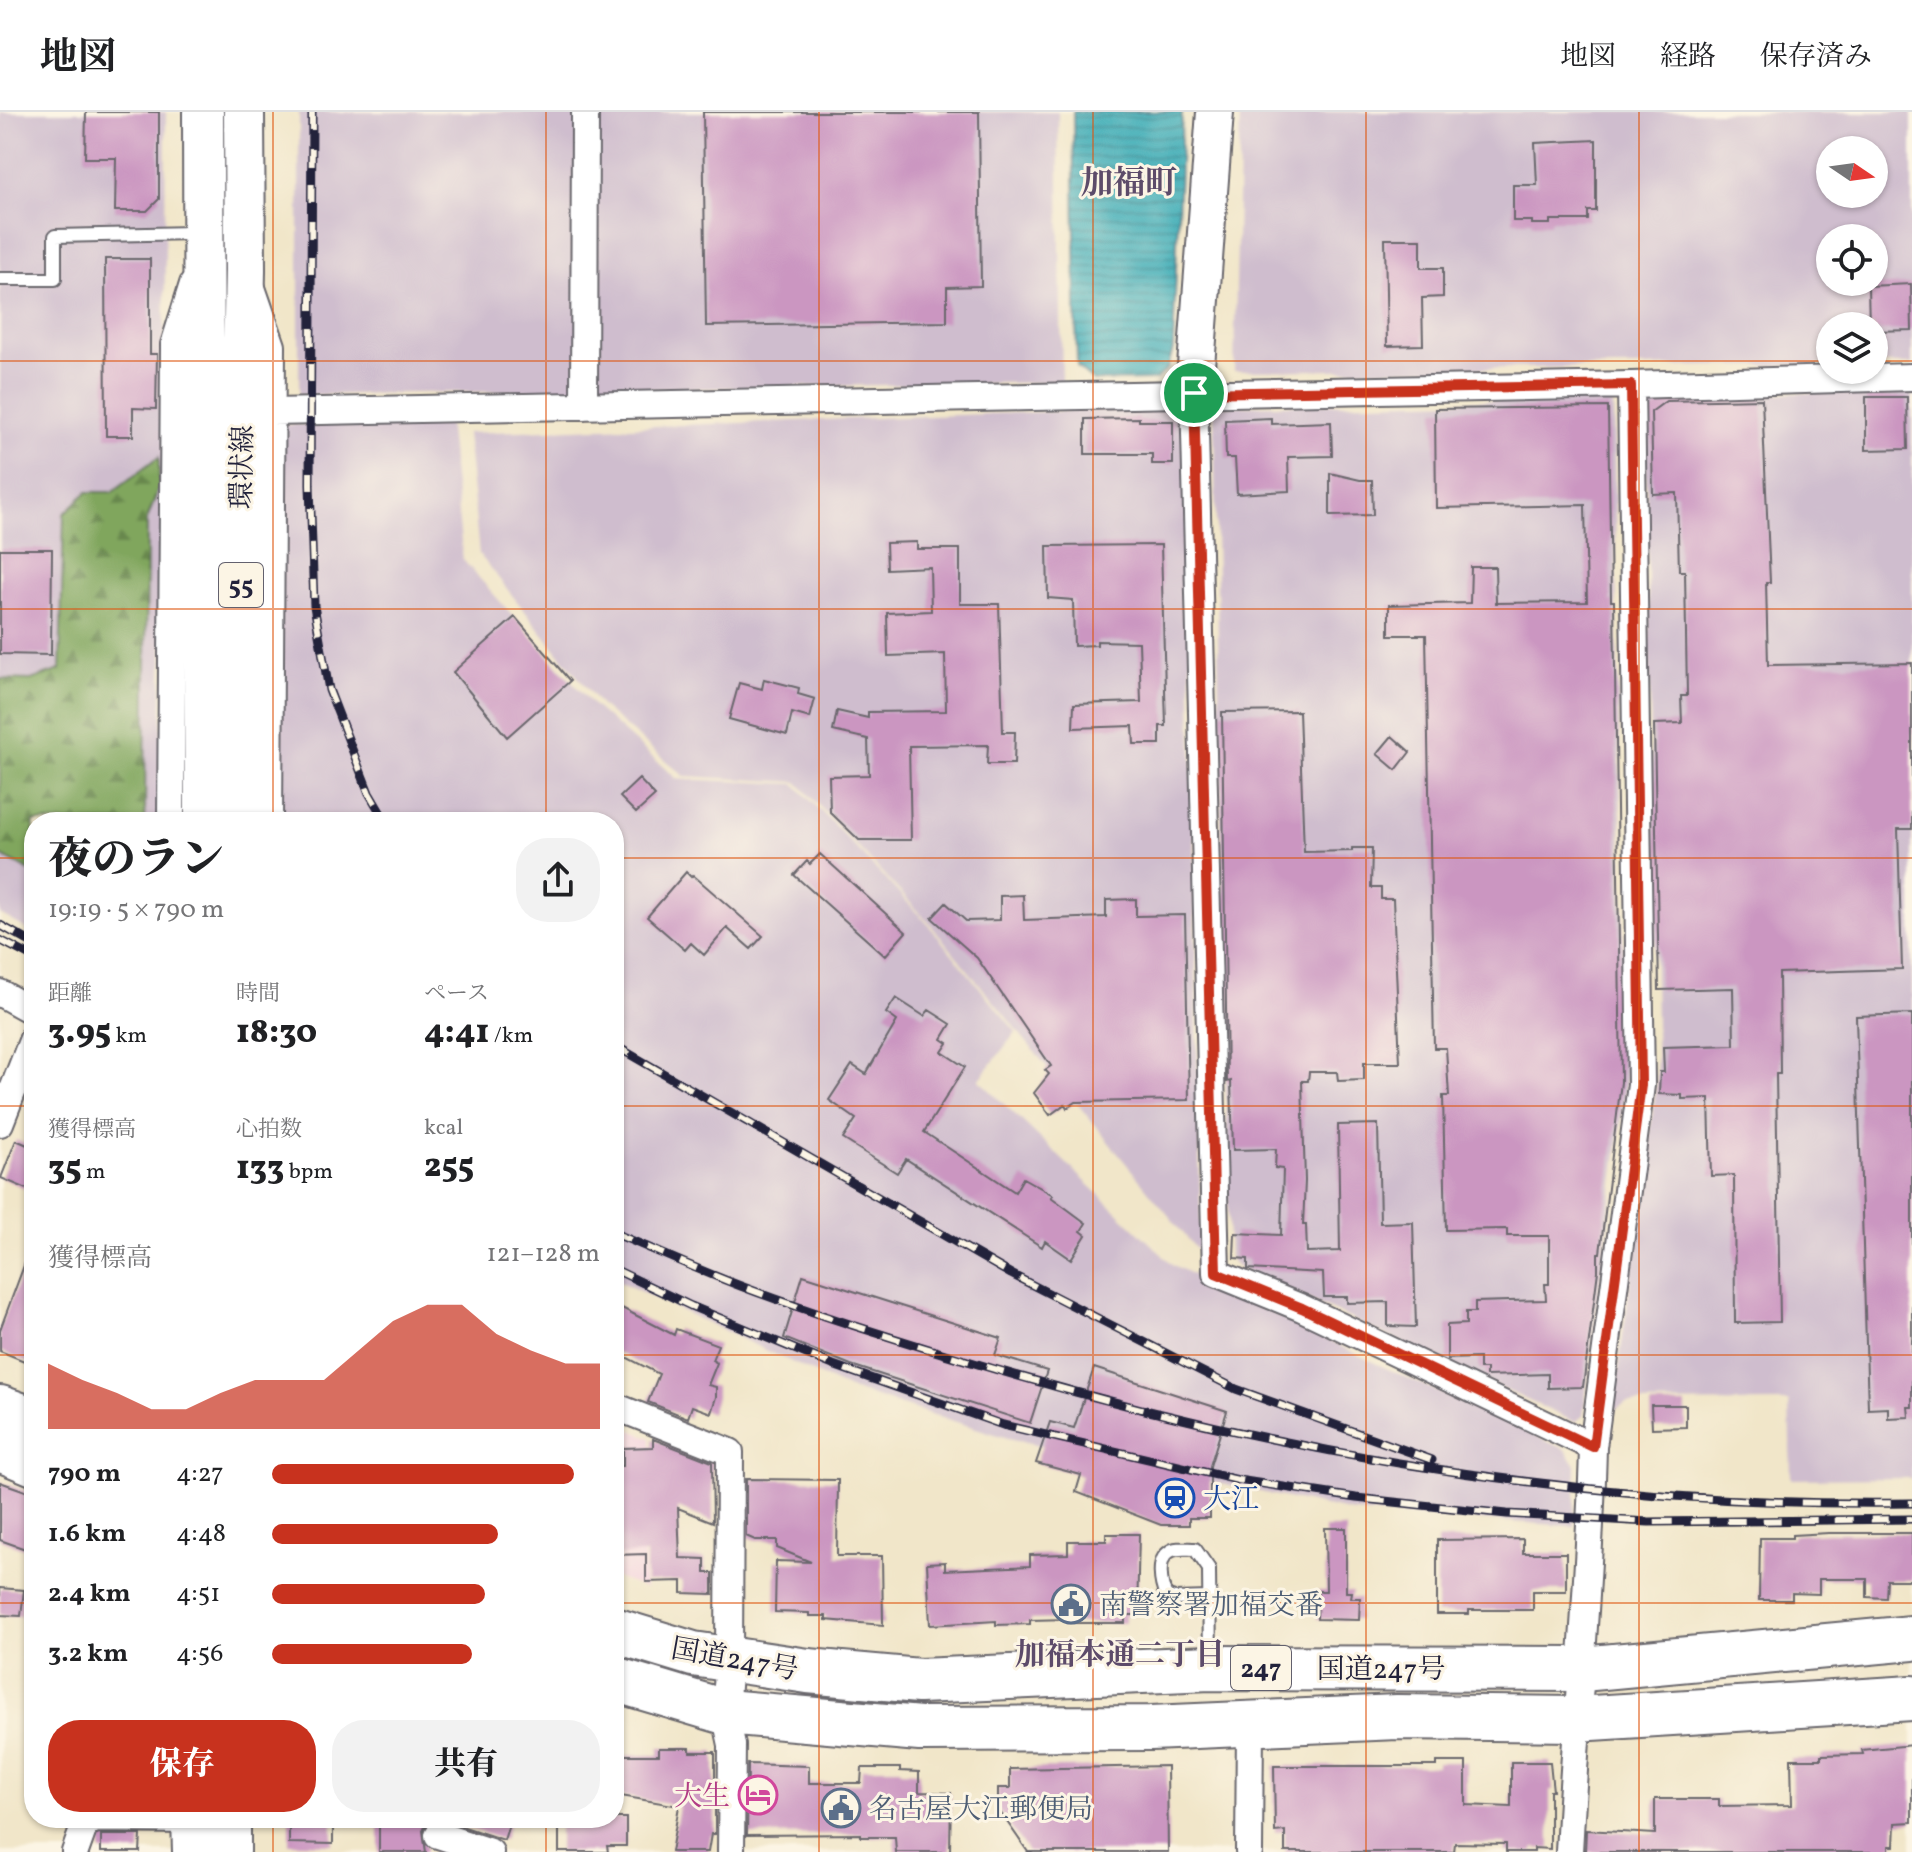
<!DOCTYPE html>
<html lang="ja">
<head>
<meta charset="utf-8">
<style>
  :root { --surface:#fff; --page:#f2f2f2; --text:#202124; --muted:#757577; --line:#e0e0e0; --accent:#c8321e }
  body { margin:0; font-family:Vollkorn,"Noto Serif JP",serif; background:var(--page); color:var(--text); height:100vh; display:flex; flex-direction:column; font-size:30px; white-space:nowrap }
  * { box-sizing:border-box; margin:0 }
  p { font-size:26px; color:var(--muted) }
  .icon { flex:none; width:44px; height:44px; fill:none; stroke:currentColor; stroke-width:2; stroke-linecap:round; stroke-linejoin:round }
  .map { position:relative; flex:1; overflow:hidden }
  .sheet { position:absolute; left:24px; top:700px; width:600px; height:1016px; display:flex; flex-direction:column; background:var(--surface); border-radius:32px; box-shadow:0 2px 6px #0004 }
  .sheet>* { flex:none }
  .needle { width:52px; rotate:103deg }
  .fabs { position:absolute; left:1816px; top:24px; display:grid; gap:16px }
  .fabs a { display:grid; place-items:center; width:72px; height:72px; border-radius:50%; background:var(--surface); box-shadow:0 2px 6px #0004; font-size:40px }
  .pin { position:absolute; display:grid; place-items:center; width:68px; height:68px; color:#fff; margin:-34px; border:4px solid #fff; border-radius:50%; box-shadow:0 2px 8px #0007 }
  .round { display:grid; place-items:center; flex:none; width:84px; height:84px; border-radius:32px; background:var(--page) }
  .head { display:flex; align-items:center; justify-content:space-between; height:136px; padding:0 24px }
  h1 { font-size:44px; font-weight:800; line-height:60px }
  .metrics { display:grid; grid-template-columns:repeat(3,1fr); gap:12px; height:136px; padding:8px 24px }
  .metrics div { display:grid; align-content:center }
  .metrics b { font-size:34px; font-weight:800 }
  .metrics small { font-size:22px; font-weight:400 }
  .metrics p { font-size:22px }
  .chart { height:224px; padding:16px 24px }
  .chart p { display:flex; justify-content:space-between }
  .chart svg { width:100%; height:144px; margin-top:8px; fill:var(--accent); opacity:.7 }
  .action { display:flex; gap:16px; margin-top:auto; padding:16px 24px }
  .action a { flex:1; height:92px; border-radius:32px; background:var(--accent); color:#fff; font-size:32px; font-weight:800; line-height:92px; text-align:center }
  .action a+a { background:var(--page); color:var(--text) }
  ul { padding:0 24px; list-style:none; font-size:26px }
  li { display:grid; grid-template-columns:128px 96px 1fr; align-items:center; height:60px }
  li i { height:20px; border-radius:10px; background:var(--accent) }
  header { display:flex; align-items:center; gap:48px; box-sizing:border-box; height:112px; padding:0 40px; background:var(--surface); border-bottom:2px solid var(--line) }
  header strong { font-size:38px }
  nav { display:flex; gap:44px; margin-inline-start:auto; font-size:28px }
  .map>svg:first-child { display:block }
  .built { fill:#f3cfde }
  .industrial { fill:#cfbdce; fill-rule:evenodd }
  .forest { fill:url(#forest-firs); stroke:#51644c; stroke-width:2 }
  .water { fill:url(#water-rules); stroke:#2e6678; stroke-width:2 }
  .building { fill:#cb96c1 }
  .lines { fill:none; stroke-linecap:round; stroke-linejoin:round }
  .lane-casing { stroke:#6a676d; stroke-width:16 }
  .street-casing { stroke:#6a676d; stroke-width:30 }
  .secondary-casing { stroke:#6a676d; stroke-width:40 }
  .primary-casing { stroke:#6a676d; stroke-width:44 }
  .highway-casing { stroke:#6a676d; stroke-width:48 }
  .lane { stroke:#fff; stroke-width:12 }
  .street { stroke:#fff; stroke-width:26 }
  .secondary { stroke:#fff; stroke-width:36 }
  .primary { stroke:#fff; stroke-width:40 }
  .highway { stroke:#fff; stroke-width:44 }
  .rail-casing { stroke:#22223b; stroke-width:9 }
  .rail { stroke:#fcf5e5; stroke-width:6; stroke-dasharray:18; stroke-linecap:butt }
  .route-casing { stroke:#fff; stroke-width:16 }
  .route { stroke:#c8321e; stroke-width:10 }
  .grid { fill:none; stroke:#de560e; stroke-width:2; stroke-opacity:0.55 }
  .labels { text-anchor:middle; stroke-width:6; stroke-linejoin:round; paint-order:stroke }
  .shield { fill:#fcf5e5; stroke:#63616e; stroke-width:2 }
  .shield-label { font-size:26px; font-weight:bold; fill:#22223b }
  .street-label { font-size:28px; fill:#22223b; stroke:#fcf5e5 }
  .transit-label { font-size:28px; fill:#164399; stroke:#fcf5e5; text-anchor:start }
  .service-label { font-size:28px; fill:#4e5e75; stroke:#fcf5e5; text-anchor:start }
  .hotel-label { font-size:28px; fill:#b23c85; stroke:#fcf5e5; text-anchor:end }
  .neighbourhood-label { font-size:30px; font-weight:bold; fill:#5d4b6a; stroke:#fcf5e5 }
  .quarter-label { font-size:32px; font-weight:bold; fill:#5d4b6a; stroke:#fcf5e5 }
</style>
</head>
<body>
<header>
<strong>地図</strong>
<nav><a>地図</a><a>経路</a><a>保存済み</a></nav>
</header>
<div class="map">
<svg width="1912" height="1740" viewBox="0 0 1912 1740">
  <defs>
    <pattern id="forest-firs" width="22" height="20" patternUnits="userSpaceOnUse" patternTransform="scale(2)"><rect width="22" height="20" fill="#80a65d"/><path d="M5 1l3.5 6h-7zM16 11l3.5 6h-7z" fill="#68874e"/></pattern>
    <pattern id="water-rules" width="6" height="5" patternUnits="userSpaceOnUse" patternTransform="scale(2)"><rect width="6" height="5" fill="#39aab6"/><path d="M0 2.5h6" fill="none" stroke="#308a95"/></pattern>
  </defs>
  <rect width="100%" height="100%" fill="#fcf5e5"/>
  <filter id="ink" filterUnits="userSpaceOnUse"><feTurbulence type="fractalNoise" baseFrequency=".0125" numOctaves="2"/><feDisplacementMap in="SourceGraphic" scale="16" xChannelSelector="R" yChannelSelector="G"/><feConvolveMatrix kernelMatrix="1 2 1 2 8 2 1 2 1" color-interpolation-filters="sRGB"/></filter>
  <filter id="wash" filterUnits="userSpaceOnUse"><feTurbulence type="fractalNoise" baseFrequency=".006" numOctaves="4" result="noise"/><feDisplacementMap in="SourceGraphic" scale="32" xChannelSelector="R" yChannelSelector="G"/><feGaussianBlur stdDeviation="1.8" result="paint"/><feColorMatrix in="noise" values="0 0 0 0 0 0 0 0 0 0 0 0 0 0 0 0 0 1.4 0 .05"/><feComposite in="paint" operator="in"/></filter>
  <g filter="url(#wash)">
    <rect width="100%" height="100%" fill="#f1e6c9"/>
    <path class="built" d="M614 1311 651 1326 652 1380 642 1381 645 1476 614 1465Z"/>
    <path class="industrial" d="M0 0H166L161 710H34V821L0 802Z
      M299 0H1058L1062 270 299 283Z
      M1240 0H1912V252H1874V214H1830V253L1234 259ZM1830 38H1874V82H1830ZM1830 126H1874V170H1830Z
      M1912 279V1366L1791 1367 1789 1290 1626 1291 1613 1299 1657 969 1645 293 1654 284Z
      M1605 286 1613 293 1626 970 1583 1304 1575 1310 1236 1154 1229 1145 1214 302 1221 294Z
      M1177 295 1186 300 1201 1143 931 813 797 670 684 664 602 595 479 442 467 321Z
      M448 309 463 448 593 593 677 667 795 672 926 810 1016 920 979 968 1173 1153 1377 1252 1566 1338 1576 1353 1574 1414 1353 1400 1008 1326 847 1276 614 1167V710H276L280 313Z"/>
    <path class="forest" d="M159 345V375L147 408 145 710H34V761L0 743V567L31 568 60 558 64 402 87 380H112Z"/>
    <path class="water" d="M1073 0H1182L1173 237 1168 256 1156 268 1093 269 1077 255Z"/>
    <g id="blocks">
      <path class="building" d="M86 0H159V87L147 99H115L116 46H85Z
        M703 0H979L981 174 947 175V210L706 214Z
        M1596 28V99H1588V108H1550V112H1532V109H1513V73H1537L1535 31Z
        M1385 127H1421V156H1443V185L1422 186 1423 233 1387 234Z
        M105 147H150V242H157L156 297 133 296V324H106Z
        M1911 172 1912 218 1874 219V214H1869L1868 174Z
        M1866 285H1907L1908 337 1866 338Z
        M1762 287 1770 470H1766L1768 553 1912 551V717H1898L1902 857 1779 861 1780 962H1776L1780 1210 1735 1211 1734 1063 1711 1064 1709 986 1682 987V983L1659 982 1660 960H1664L1663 935 1734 933 1733 876 1659 878 1654 612 1682 611 1681 584H1687L1685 459H1679L1677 381 1653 382 1651 300 1666 289Z
        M1608 295 1611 489H1614L1621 970 1600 1141H1598V1159L1583 1275 1548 1276V1262L1486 1264V1257H1479V1246L1447 1247V1213L1466 1212V1200H1475V1190L1546 1188 1545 1172H1549V1124H1507V1117L1446 1118 1443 984H1449L1446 936H1434L1426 523H1389V493L1470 491 1471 455H1495L1496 491 1587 490 1585 393 1436 396 1435 297Z
        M1139 306V309H1173V352H1152V342H1085V307Z
        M1271 306V312L1331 310 1332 344 1288 345 1289 379 1237 382 1235 346H1226L1225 308Z
        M1330 361 1360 368H1372L1373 403 1330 404Z
        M917 430V437H960V492H999L1003 620H1015L1014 652H987L988 633 909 634 911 728H859L830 700 829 664 869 663 868 627 833 619 837 599 868 606V600L946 599 945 542 888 544 887 501 931 499 930 455 887 457 886 431Z
        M1161 433 1166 614H1160V632H1134L1133 614 1073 616 1074 592 1141 590 1139 530 1097 529V533L1074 534 1073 488 1048 486 1047 434Z
        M0 437H52L51 543 0 542Z
        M515 505 570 569 507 625 453 560Z
        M764 567 799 576 798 582 815 587 810 606 792 601 787 623 729 607 739 571 762 577Z
        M1299 599 1304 740 1352 739V736H1372L1371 776H1381V787H1393L1400 951H1364V968L1338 969 1337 960H1309L1308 969H1302L1305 1069 1303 1113H1306L1307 1140 1340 1139 1338 1013 1378 1012 1380 1111 1413 1110 1416 1215 1388 1214V1190L1347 1191V1185H1324L1323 1161 1248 1157V1147L1234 1146 1235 1121 1281 1123 1283 1057 1275 1056 1276 1037 1233 1038 1231 969 1227 970 1222 600Z
        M1392 624 1410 640 1396 658 1377 642Z
        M639 667 655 684 636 701 620 685Z
        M820 742 906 820 885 844 794 763 807 749 810 752Z
        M686 760 691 765 693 763 763 824 751 837 727 816 704 843 691 831 685 838 647 805Z
        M1023 783 1024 808 1106 805V788L1136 787V804L1185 803 1189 988 1076 990 1067 996 1065 992 1050 1003 1034 981 1049 962 1045 958 1051 954 977 846 932 806 946 791 966 809 1000 808V784Z
        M896 886 924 904 929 898 951 912 942 927 948 931 942 940 965 955 924 1020 1015 1080 1023 1066 1053 1083 1051 1085 1086 1111 1081 1119 1086 1123 1071 1147 1045 1129 1042 1135 906 1047 897 1061 843 1027 856 1007 829 988 852 953 866 962 897 909 886 901Z
        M1912 902V1295H1908L1909 1305 1888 1306V1296L1868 1297 1856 904Z
        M16 1028 34 1036V1080L1 1066Z
        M32 1132 34 1133V1253L0 1239V1218Z
        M803 1163 1001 1226 995 1243 1047 1259 1030 1311 851 1253 784 1226Z
        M614 1192 674 1223 676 1217 718 1233 712 1248 717 1251 708 1273 716 1275V1285L711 1301 692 1294 688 1306 648 1290 659 1262 614 1239Z
        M1094 1256 1227 1299 1210 1354V1406H1189V1413H1161L1076 1380 1081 1363 1036 1351 1050 1310 1074 1316Z
        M1651 1293H1686V1315L1652 1316Z
        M653 1327 712 1350 713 1410 678 1396 680 1446 705 1447V1461H713V1482L682 1481V1469L646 1470V1442L614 1443 616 1354H623V1336L653 1335Z
        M746 1367 838 1368 837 1444H882L883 1513 826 1508V1504H809V1501L775 1500 776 1449 811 1450 777 1436V1428H755L746 1424Z
        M0 1370 34 1382V1440L0 1428Z
        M1325 1416H1346V1480H1352L1351 1486H1360L1359 1508 1317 1507 1318 1479H1326Z
        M1829 1421H1912V1468H1887L1886 1486 1867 1485V1467H1819V1482L1792 1481V1488H1759L1760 1426H1792V1423Z
        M1106 1422H1139L1137 1503H1125V1511H1068V1507L1030 1508V1512L996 1513V1509L930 1513 927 1451 945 1450V1458L1030 1454V1443L1068 1442V1429H1106Z
        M1523 1427V1441H1566V1479H1533V1498H1469V1502H1437V1428Z
        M0 1476 24 1478 21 1504 0 1503Z
        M1912 1633V1710L1895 1711 1894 1734H1889V1740H1585L1586 1718 1655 1722V1687H1719V1694L1792 1693 1791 1647H1821V1643L1863 1642 1862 1638Z
        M659 1636H690V1640H715V1722H711L708 1740H671L679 1694 615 1683V1643H659Z
        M1437 1650H1466V1693L1511 1695V1650H1550L1553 1679H1550V1737L1534 1736V1740H1506V1732L1455 1731 1454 1740H1285V1719L1275 1720 1274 1654H1437Z
        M748 1652 809 1654V1671H861L862 1656H900V1659L919 1660V1680L951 1681 950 1740H896L895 1725H861V1722L747 1723Z
        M1167 1654 1168 1740H1028L998 1697V1676H1010V1657Z
        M289 1706H333V1732L289 1731Z
        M379 1706H429L423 1719 426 1740H379Z
        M447 1706H511L504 1728 446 1709Z
        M559 1706H626V1734H607L608 1740H559Z
        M101 1723H141L140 1740H101Z"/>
    </g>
  </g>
  <g filter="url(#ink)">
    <use href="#blocks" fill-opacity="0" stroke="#6a676d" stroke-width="2"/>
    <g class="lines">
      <defs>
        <path id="lane" d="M0 167H55V124L193 121
          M1209 1486 1174 1487 1166 1484C1161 1473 1156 1448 1169 1440 1175 1435 1187 1437 1195 1437L1209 1457 1210 1551"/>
        <path id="street" d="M252 176 272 234 269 710
          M1194 281 1216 1161 1302 1196 1593 1335C1590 1470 1576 1605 1569 1740
          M584 294 585 0
          M272 300 1631 273 1912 265
          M171 710 174 233 193 172
          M0 881 34 900
          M0 1011 34 924
          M614 1294 730 1340 729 1548 725 1600 732 1633 731 1740
          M1593 1335 1641 973 1631 273
          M85 1712 96 1707 192 1708
          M438 1723 490 1740
          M75 1740 85 1712 82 1706
          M1249 1740 1250 1613"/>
        <path id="secondary" d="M1194 281 1215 0"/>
        <path id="primary" d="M203 0 205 710
          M242 710 240 409 245 158 244 0
          M192 1706 193 1740
          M230 1706V1740"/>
        <path id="highway" d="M0 1296 34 1308
          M0 1337 34 1351
          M614 1518 693 1542 808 1559 919 1569 1210 1556 1582 1557 1912 1526
          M614 1567 725 1600 920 1617 1151 1616 1397 1605 1576 1607 1912 1586"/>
      </defs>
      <use href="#lane" class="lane-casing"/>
      <use href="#street" class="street-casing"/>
      <use href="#secondary" class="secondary-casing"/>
      <use href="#primary" class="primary-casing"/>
      <use href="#highway" class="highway-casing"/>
      <use href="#lane" class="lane"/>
      <use href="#street" class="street"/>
      <use href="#secondary" class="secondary"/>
      <use href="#primary" class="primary"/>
      <use href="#highway" class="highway"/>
      <defs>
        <path id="rail" d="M312 0 310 373 314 494 329 578 369 681 386 710
          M0 813 34 832
          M0 828 34 846
          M614 933 1011 1162 1236 1277 1432 1348
          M614 1121C655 1138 696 1157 738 1173 811 1201 886 1224 961 1247 1269 1341 1589 1396 1912 1391
          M614 1157 691 1194 833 1253 1003 1313 1238 1368 1356 1386 1507 1402 1649 1410 1912 1407"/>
      </defs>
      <use href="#rail" class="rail-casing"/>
      <use href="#rail" class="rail"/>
    </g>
  </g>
  <g class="lines" filter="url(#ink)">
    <defs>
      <path id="route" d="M1631 273 1641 973 1593 1335 1302 1196 1216 1161 1194 281Z"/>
    </defs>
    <use href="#route" class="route-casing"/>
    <use href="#route" class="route"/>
  </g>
  <path class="grid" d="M273 0V710M546 0V710M819 0V1740M1093 0V1740M1366 0V1740M1639 0V1740M0 249H1830M1874 249H1912M0 497H1912M0 746H34M614 746H1912M0 994H34M614 994H1912M0 1243H34M614 1243H1912M0 1491H34M614 1491H1912M273 1706V1740M546 1706V1740"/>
  <defs>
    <symbol id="station-ring" viewBox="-11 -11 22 22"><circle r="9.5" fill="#fcf5e5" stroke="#1a4fb4" stroke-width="1.5"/><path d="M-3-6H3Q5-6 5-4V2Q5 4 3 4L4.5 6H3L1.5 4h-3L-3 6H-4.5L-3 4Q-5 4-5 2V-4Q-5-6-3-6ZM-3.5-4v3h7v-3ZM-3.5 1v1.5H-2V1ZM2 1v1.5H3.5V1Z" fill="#1a4fb4"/></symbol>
    <symbol id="civic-ring" viewBox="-11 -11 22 22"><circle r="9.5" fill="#fcf5e5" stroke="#5c6f8a" stroke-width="1.5"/><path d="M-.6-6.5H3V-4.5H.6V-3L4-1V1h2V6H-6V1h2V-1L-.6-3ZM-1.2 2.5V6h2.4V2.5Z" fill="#5c6f8a"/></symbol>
    <symbol id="hotel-ring" viewBox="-11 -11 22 22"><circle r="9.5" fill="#fcf5e5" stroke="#d1479c" stroke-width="1.5"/><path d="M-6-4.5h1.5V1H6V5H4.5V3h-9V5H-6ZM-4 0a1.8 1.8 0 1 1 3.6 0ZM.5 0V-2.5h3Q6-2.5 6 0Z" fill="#d1479c"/></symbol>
  </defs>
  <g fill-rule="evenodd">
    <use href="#station-ring" x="1153" y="1364" width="44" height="44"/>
    <use href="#civic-ring" x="1049" y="1470" width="44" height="44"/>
    <use href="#hotel-ring" x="736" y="1661" width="44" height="44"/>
    <use href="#civic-ring" x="819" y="1674" width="44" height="44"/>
  </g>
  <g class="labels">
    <g class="shield">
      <rect x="219" y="451" width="44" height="44" rx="6"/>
      <rect x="1231" y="1534" width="60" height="44" rx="6"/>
    </g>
    <g class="shield-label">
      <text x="241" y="482">55</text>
      <text x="1261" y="1565">247</text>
    </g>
    <g class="street-label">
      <text transform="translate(241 355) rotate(-89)" y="10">環状線</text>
      <text transform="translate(735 1546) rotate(10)" y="10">国道247号</text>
      <text x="1381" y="1566">国道247号</text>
    </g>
    <g class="transit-label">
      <text x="1203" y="1396">大江</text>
    </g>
    <g class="service-label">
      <text x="1099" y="1502">南警察署加福交番</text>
      <text x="869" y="1706">名古屋大江郵便局</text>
    </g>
    <g class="hotel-label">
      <text x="730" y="1693">大生</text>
    </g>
    <g class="neighbourhood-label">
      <text x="1120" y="1552">加福本通二丁目</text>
    </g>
    <g class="quarter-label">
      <text x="1129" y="81">加福町</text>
    </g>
  </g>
</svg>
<div class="fabs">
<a><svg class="needle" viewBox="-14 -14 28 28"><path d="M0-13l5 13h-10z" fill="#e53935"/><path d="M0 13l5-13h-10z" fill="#757577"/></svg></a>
<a><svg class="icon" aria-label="locate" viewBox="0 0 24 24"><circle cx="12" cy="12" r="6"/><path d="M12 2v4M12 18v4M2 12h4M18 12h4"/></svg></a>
<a><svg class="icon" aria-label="layers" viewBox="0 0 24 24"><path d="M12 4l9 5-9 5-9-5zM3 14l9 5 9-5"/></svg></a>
</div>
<div class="pin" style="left:1194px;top:281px;background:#1e9e55"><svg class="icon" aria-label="arrive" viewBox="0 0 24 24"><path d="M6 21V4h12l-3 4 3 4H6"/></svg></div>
<section class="sheet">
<div class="head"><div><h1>夜のラン</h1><p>19:19 · 5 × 790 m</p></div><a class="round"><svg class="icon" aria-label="share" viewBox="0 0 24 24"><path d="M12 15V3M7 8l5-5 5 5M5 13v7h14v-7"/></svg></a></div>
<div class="metrics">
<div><p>距離</p><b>3.95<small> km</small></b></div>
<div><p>時間</p><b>18:30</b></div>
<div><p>ペース</p><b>4:41<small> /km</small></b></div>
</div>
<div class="metrics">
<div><p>獲得標高</p><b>35<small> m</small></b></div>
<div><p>心拍数</p><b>133<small> bpm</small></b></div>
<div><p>kcal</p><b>255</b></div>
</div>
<div class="chart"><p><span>獲得標高</span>121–128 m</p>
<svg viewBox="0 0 160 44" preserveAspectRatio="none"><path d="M0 44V24L10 29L20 33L30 38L40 38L50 33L60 29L70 29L80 29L90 20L100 11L110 6L120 6L130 15L140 20L150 24L160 24V44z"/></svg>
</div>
<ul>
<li><b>790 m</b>4:27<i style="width:92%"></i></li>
<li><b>1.6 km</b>4:48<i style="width:69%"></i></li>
<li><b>2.4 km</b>4:51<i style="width:65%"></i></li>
<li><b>3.2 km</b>4:56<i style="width:61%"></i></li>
</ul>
<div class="action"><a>保存</a><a>共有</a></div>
</section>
</div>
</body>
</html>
